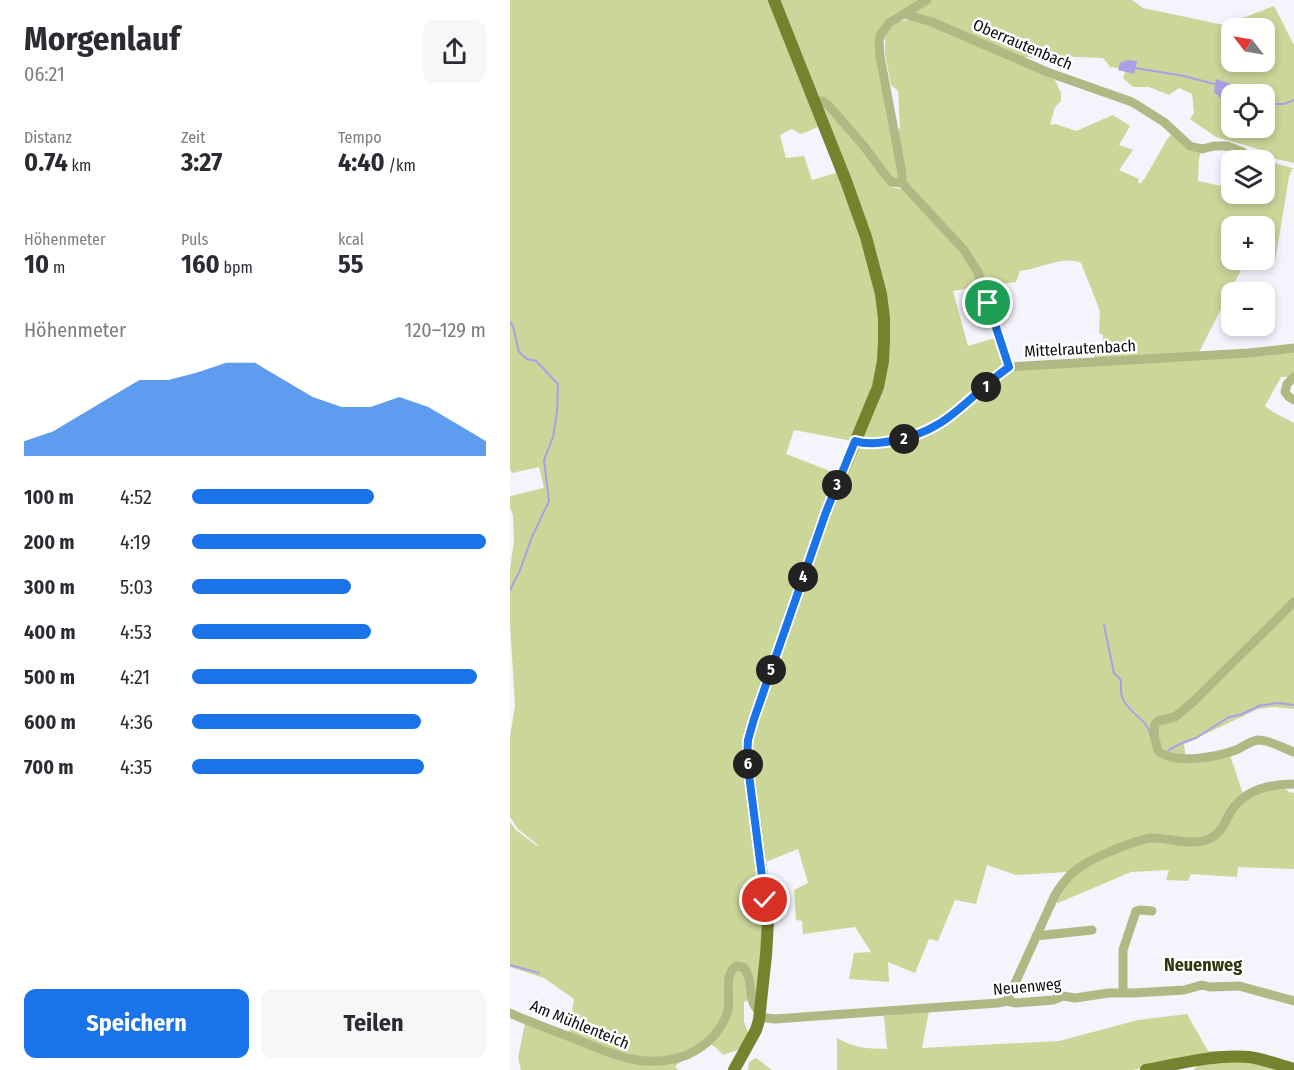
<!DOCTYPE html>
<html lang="de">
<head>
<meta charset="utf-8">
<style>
  :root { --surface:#fff; --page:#f7f7f7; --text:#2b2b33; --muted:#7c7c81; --accent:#1a73e8 }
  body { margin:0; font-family:"Fira Sans Condensed",sans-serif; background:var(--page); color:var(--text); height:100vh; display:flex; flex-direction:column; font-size:22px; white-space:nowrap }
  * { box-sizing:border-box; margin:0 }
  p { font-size:20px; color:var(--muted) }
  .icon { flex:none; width:33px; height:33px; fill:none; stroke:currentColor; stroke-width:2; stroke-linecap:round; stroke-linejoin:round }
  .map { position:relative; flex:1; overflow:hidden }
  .sheet { display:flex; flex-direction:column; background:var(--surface); width:510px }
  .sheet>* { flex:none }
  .needle { width:39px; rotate:301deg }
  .buttons { position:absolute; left:711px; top:18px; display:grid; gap:12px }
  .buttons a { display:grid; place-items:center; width:54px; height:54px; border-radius:12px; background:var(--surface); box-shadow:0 3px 9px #0003; font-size:30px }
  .pin { position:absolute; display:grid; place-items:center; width:51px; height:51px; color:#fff; margin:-26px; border:3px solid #fff; border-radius:50%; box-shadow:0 2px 6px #0007 }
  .km { position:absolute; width:30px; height:30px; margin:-15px; border-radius:50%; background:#222; color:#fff; font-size:16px; line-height:30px; text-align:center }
  .round { display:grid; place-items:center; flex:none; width:63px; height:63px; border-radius:12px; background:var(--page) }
  .headline { display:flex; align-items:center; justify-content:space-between; height:102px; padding:0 24px }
  h1 { font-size:33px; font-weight:700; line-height:45px }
  .figures { display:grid; grid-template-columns:repeat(3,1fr); gap:9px; height:102px; padding:6px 24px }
  .figures div { display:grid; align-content:center }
  .figures b { font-size:26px; font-weight:700 }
  .figures small { font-size:16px; font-weight:400 }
  .figures p { font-size:16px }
  .chart { height:168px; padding:12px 24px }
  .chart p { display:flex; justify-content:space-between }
  .chart svg { width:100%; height:108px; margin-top:6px; fill:var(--accent); opacity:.7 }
  .action { display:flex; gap:12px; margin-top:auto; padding:12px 24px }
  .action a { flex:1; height:69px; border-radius:12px; background:var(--accent); color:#fff; font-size:24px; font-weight:700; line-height:69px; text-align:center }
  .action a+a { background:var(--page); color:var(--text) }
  ul { padding:0 24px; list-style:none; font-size:20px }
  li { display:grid; grid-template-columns:96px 72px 1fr; align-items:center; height:45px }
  li i { height:15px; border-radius:8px; background:var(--accent) }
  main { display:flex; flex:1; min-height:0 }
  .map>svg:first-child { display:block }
  .green { fill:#cbd699; fill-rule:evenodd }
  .water { fill:#aaa0e7 }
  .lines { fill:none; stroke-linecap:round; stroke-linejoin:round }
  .stream { stroke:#aaa0e7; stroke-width:2 }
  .minor { stroke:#afb984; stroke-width:9 }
  .major { stroke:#76822d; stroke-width:12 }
  .route-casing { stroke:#fff; stroke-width:12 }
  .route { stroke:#1a73e8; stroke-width:8 }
  .labels { text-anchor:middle; stroke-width:5; stroke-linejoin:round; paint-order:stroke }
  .street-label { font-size:16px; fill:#0c0b12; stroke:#fff }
  .neighbourhood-label { font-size:18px; font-weight:bold; fill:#31370f; stroke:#fff }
</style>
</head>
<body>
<main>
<section class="sheet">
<div class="headline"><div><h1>Morgenlauf</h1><p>06:21</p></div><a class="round"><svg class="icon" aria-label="share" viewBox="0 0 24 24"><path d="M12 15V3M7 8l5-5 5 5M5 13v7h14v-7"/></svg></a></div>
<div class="figures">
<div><p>Distanz</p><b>0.74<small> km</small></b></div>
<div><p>Zeit</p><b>3:27</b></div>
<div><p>Tempo</p><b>4:40<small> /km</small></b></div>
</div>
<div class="figures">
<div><p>Höhenmeter</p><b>10<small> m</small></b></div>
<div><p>Puls</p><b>160<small> bpm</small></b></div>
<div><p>kcal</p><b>55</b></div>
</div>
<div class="chart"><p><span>Höhenmeter</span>120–129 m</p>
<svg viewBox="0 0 160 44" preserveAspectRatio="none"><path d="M0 44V38L10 34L20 27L30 20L40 13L50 13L60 10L70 6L80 6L90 13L100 20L110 24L120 24L130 20L140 24L150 31L160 38V44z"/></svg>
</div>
<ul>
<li><b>100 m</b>4:52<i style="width:62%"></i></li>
<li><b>200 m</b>4:19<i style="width:100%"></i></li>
<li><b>300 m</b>5:03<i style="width:54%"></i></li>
<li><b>400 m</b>4:53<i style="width:61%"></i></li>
<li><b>500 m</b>4:21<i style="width:97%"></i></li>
<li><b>600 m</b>4:36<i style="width:78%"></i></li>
<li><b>700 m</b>4:35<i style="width:79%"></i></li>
</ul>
<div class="action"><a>Speichern</a><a>Teilen</a></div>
</section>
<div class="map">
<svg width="784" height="1070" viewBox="0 0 784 1070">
  <rect width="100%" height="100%" fill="#f5f4fd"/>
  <path class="green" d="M0 0H261L310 125 306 128 291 134 282 129 270 135 276 158 294 156 302 180 326 173 316 144 317 141 368 286 371 361 342 441 284 430 276 454 328 474 348 447 404 438 499 371 784 350V374L779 379 777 377H771L755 406 763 412 784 423V709L765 707 748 709 674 744 676 760 720 755 733 794 706 831 693 839 643 837 558 872 506 875 477 865 466 904 445 900 428 941 419 939 405 973 378 962 379 982 339 979 344 953 361 952 345 927 293 934 292 921 286 920 284 890 298 883 288 849 253 863 255 926 248 1004 240 1000 234 1002V1022L239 1035 228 1050 213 1055 205 1047 198 1043 165 1066 168 1070H11L8 1058 15 1023 59 1033 64 999 34 978 0 967V822L6 830 27 846 28 845 8 829 0 817V737L5 706 0 623V570L4 541 3 515 0 508V496L34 488 29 467 2 473 0 469Z
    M267 0H413C395 10 383 13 370 30L390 176 386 180 306 98Z
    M419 0H622L633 8 714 25 764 6 784 45V163L754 156 755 151 706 137 680 119 684 113 682 94 669 88 659 95 639 87H623L613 78 616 69 600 67 593 58 539 56 537 62 519 57 508 58 402 12ZM722 28H754V62H722ZM722 94H754V128H722Z
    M400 20 419 25 545 80 551 93V101L545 107 540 125 546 124 566 131 603 115 620 126 609 145 623 150 609 170 629 179 628 183H631L635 178 656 141 663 132 691 151 689 159 688 181 721 188 722 194H754C759 184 762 174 764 163L782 168H784V169H782L779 177 765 262 733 266 688 354 583 361C585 351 594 345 593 335L589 333 590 311 571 263C552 255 530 269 510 271L506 282 475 286 469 271 396 183 386 132 390 128 388 91 381 85 375 54V35L380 28 388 21ZM722 226H754V260H722Z
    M310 105 320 110 380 185 384 188 393 189 453 251 471 286 443 291 458 346 488 337 495 363 493 368 433 420 393 437 352 441 379 329Z
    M772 786 779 792 784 793V869L728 867 727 877 681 874 678 881 656 880 659 870 621 872 548 903 545 900 562 875 629 842 692 843 737 798Z
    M419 1011 412 1048 549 1041 628 1020 677 1014 698 1051H714L689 1058 622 1070H327V1038C347 1049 355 1048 377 1049L374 1016Z
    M246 1058 262 1070H238L239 1062Z
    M724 1060 777 1070H684L687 1065Z"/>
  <path class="water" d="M617 60 627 61 624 74 608 70 610 63Z
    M706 79 725 85C723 91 718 97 712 99L704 92Z"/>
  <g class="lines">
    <path class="stream" d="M625 68 674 76 708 85
      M730 90 735 94
      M754 104H774L784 100
      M0 322 3 326 9 352 17 359 26 361 48 384 47 412 43 437 34 460 39 501 22 537 10 570 0 590
      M594 625 604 673 611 680C611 686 610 694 613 699 618 712 638 721 640 733
      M659 750 672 743 686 738 719 717 730 715 749 706 767 703 784 705
      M0 965 29 973"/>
    <path class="minor" d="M394 14 422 22 537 72 622 102 654 122 680 146 692 149 704 146H717L733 152
      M304 101H312L318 105 353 145 377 177 382 182 392 183
      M392 183 454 250 468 272 499 367
      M392 183V173L370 56 369 40 371 34 379 23 417 0
      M784 377 777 384 775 392 779 397 784 400
      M345 441 358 443 377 442 393 439 414 432 443 415 499 367 739 353 784 348
      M784 602 683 702 665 717 648 721 645 724 644 735 648 751C666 765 706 757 726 750 733 747 740 741 748 740 760 740 773 748 784 752
      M526 936 582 930
      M613 993V950L626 911 630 910 642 911
      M497 1001 545 895C551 885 557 877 566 870 578 860 626 839 642 838 661 838 683 847 701 838 711 833 715 822 720 813 733 790 759 784 784 784
      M0 1013C22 1023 45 1031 68 1040 106 1056 136 1070 177 1055 190 1049 203 1039 211 1026 214 1021 218 1015 218 1009 221 995 213 976 226 966L233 967C245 979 236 1004 250 1011
      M249 1017 265 1019 488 1003 497 1001 506 1003 543 1000 553 996 565 998 599 993H624L674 990 692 985 700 987 729 986 784 1001"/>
    <path class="major" d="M224 1070 246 1030 249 1020 256 955 258 922 237 759 238 740 244 719 316 512 368 387 373 361 374 340V318L371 294 356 237 336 181 264 0
      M636 1070C668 1064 706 1054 739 1057 754 1059 769 1065 784 1069"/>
  </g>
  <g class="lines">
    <defs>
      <path id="route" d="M255 900 237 759 238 740 244 719 316 512 345 441C357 445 370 443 382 441 440 431 456 397 499 367L478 303"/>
    </defs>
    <use href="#route" class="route-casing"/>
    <use href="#route" class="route"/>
  </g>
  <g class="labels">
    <g class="street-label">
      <text transform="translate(513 44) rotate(23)" y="6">Oberrautenbach</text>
      <text transform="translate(570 348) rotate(-3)" y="6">Mittelrautenbach</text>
      <text transform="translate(517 986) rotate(-5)" y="6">Neuenweg</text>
      <text transform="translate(70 1024) rotate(22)" y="6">Am Mühlenteich</text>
    </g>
    <g class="neighbourhood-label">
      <text x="693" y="971">Neuenweg</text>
    </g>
  </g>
</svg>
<div class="buttons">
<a><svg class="needle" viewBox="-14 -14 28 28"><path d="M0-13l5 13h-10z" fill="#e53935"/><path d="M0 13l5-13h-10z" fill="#7c7c81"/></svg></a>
<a><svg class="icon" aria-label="locate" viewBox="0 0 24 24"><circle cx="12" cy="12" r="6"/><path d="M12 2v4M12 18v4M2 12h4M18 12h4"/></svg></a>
<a><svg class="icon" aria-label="layers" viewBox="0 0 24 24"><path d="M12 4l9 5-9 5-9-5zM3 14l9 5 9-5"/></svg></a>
<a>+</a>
<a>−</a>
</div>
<div class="pin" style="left:478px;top:303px;background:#1e9e55"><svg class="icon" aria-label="arrive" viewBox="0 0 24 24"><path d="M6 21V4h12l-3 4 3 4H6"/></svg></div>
<div class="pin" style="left:255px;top:900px;background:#d93025"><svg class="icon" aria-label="check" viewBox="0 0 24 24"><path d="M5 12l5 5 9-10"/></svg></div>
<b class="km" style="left:476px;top:387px">1</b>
<b class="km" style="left:394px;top:439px">2</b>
<b class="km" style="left:327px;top:485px">3</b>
<b class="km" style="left:293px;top:577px">4</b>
<b class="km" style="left:261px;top:670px">5</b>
<b class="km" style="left:238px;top:764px">6</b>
</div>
</main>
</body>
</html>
